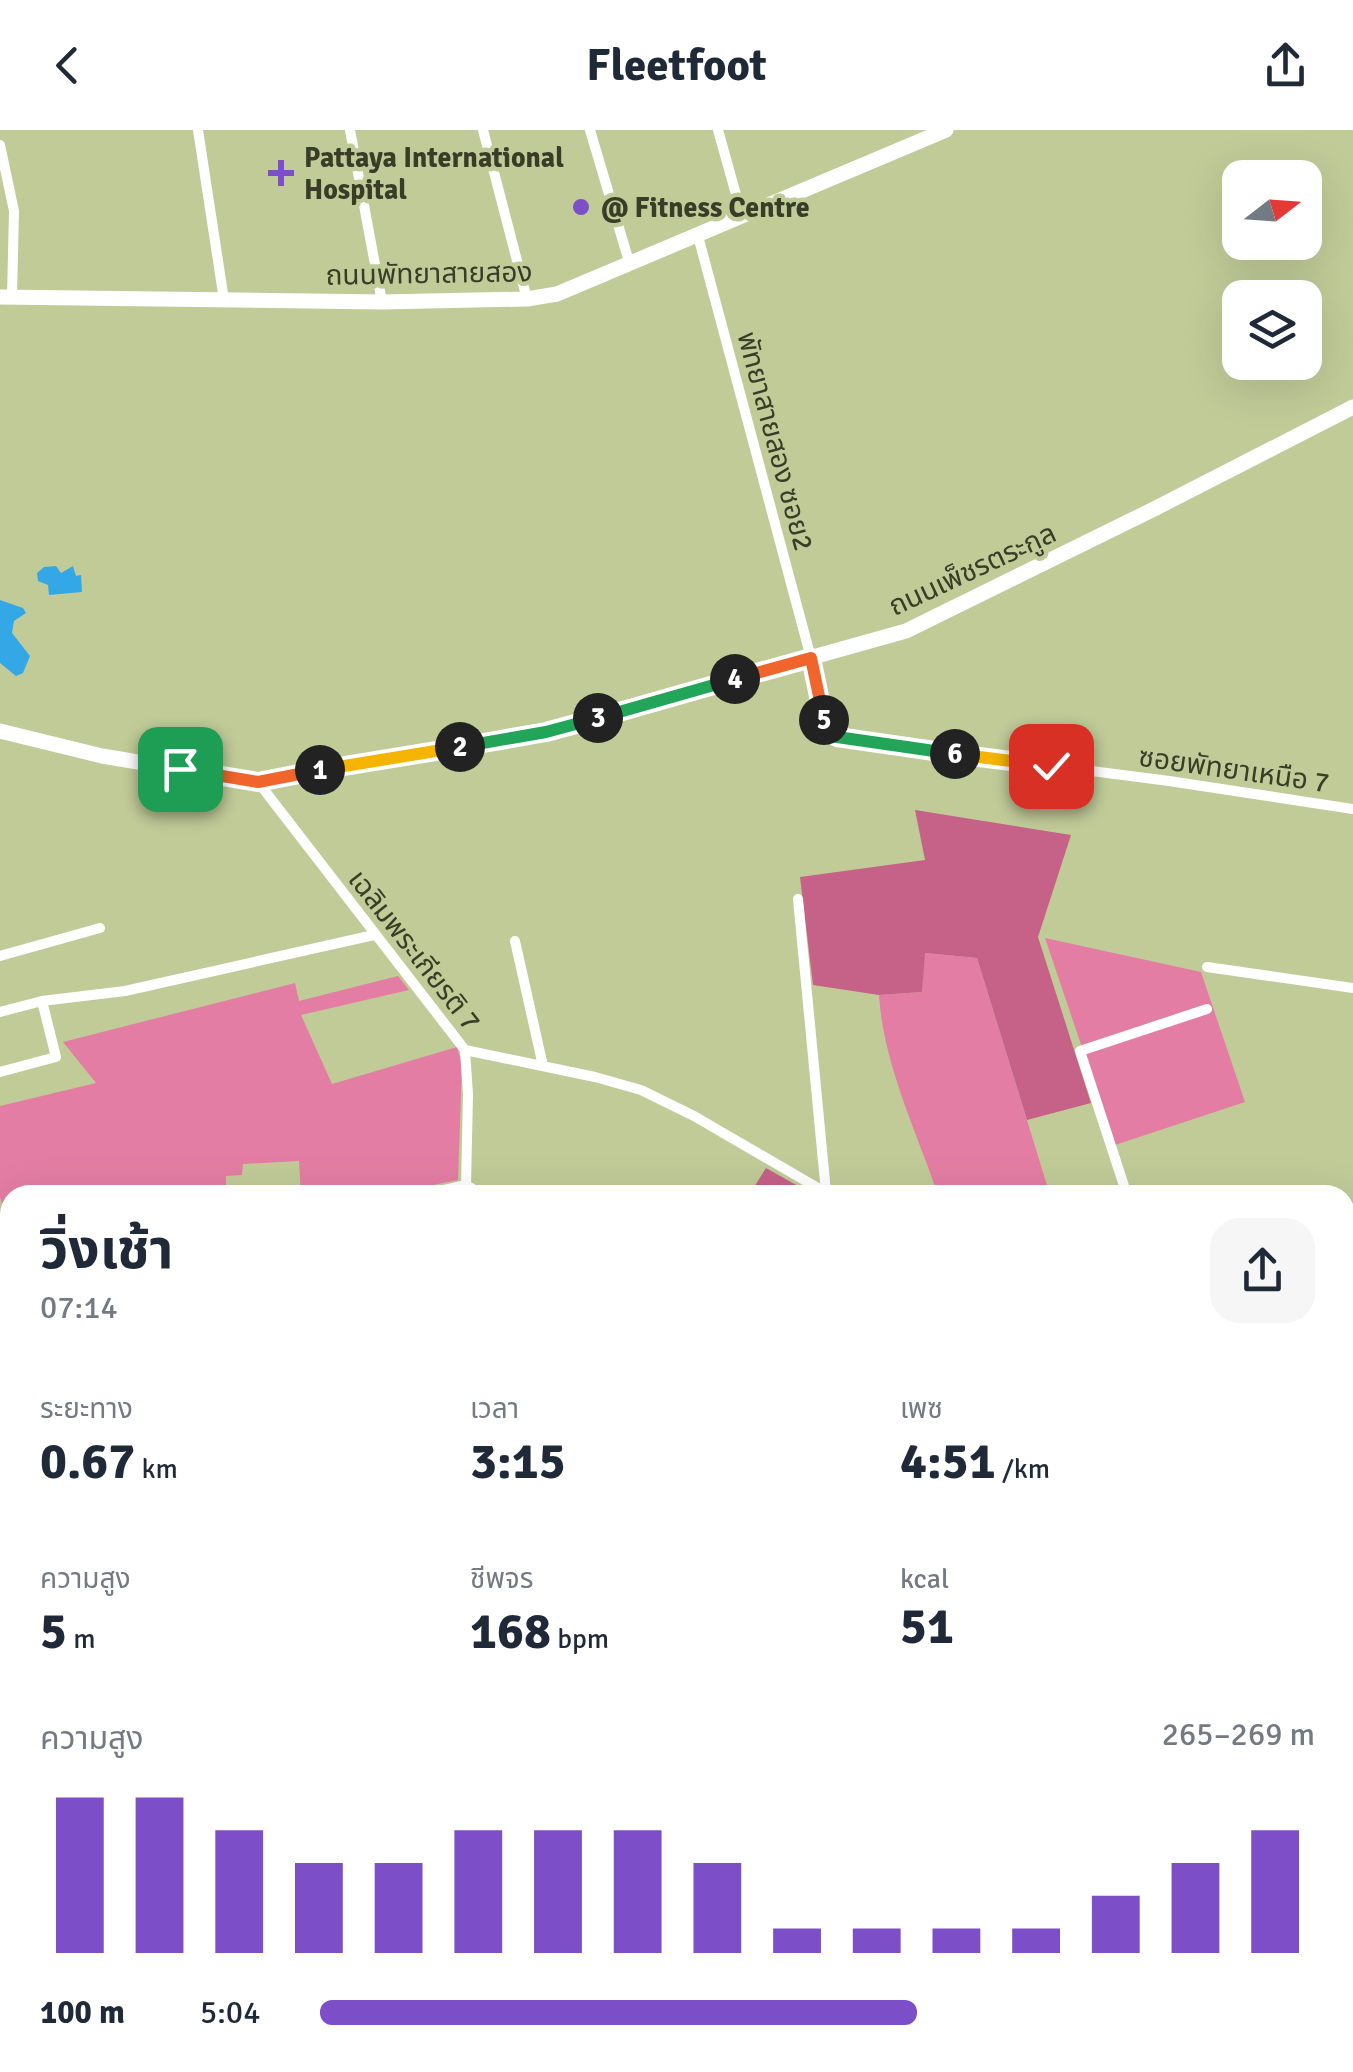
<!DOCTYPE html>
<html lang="th">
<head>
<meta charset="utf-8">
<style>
  :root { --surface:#fff; --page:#f6f6f7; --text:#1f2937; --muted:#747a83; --accent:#7c4fc8 }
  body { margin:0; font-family:Signika,"Noto Sans Thai",sans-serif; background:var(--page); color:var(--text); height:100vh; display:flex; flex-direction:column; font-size:38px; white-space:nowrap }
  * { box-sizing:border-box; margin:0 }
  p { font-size:32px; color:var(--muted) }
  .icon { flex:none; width:55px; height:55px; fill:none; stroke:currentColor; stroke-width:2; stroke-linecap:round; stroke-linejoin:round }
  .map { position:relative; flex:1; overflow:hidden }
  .panel { position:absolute; left:0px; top:1055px; width:1355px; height:888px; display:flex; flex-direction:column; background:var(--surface); border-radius:30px 30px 0 0; box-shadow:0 10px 40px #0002 }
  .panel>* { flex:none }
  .needle { width:65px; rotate:73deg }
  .fabs { position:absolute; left:1222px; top:30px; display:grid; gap:20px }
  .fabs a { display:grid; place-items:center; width:100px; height:100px; border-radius:20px; background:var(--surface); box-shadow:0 10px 40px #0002; font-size:50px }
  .pin { position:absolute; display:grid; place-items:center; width:85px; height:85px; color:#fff; margin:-42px; border-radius:20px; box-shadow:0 5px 15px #0006 }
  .km { position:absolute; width:50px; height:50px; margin:-25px; border-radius:50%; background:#222; color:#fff; font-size:28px; line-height:50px; text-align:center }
  .round { display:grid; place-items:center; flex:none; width:105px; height:105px; border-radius:30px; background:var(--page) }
  .headline { display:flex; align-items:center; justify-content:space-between; height:170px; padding:0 40px }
  h1 { font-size:55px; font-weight:700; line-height:75px }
  .figures { display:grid; grid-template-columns:repeat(3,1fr); gap:15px; height:170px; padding:10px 40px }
  .figures div { display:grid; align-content:center }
  .figures b { font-size:50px; font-weight:700 }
  .figures small { font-size:28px; font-weight:400 }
  .figures p { font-size:28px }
  .chart { height:280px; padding:20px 40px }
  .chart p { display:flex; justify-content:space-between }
  .chart svg { width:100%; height:180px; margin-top:10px; stroke:var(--accent); stroke-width:6 }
  ul { padding:0 40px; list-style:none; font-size:32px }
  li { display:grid; grid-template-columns:160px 120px 1fr; align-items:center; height:75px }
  li i { height:25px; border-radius:12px; background:var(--accent) }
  header { display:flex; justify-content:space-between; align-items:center; height:130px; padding:0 40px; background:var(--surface); font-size:45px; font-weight:700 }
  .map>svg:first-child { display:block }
  .green { fill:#e47da3 }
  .forest { fill:#c66188 }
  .water { fill:#34a8e6 }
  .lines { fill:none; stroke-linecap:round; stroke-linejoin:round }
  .street { stroke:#fff; stroke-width:10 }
  .secondary { stroke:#fff; stroke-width:15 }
  .split-1-casing { stroke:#fff; stroke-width:20 }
  .split-2-casing { stroke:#fff; stroke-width:20 }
  .split-3-casing { stroke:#fff; stroke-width:20 }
  .split-4-casing { stroke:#fff; stroke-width:20 }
  .split-5-casing { stroke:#fff; stroke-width:20 }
  .split-6-casing { stroke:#fff; stroke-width:20 }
  .split-7-casing { stroke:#fff; stroke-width:20 }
  .split-1 { stroke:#f0652b; stroke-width:12 }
  .split-2 { stroke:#f5b400; stroke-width:12 }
  .split-3 { stroke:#22a559; stroke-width:12 }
  .split-4 { stroke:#22a559; stroke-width:12 }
  .split-5 { stroke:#f0652b; stroke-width:12 }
  .split-6 { stroke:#22a559; stroke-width:12 }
  .split-7 { stroke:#f5b400; stroke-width:12 }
  .poi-dot { fill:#7c4fc8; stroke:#c1cb98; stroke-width:4 }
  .labels { text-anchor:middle; stroke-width:9; stroke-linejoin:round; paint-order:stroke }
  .poi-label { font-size:28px; font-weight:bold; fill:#393d28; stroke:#c1cb98; text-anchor:start }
  .street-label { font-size:28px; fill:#393d28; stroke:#c1cb98 }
</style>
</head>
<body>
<header><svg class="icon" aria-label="back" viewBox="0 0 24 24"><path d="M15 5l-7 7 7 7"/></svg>Fleetfoot<svg class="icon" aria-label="share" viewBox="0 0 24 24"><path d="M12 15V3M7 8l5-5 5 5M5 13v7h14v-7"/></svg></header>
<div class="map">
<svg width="1353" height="1942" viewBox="0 0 1353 1942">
  <rect width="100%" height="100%" fill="#c1cb98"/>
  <path class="green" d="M1045 808 1201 842 1245 972 1115 1015Z
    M924 823 977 828 1050 1065H938C916 1000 883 933 879 865L922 862Z
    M398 846 409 860 301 885 332 954 457 917 462 935 458 1050 388 1064 301 1065 299 1031 243 1034 242 1045 226 1046V1065H10V1097L0 1067V976L96 953 63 912 295 853 299 871Z
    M1345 1851H1353V1942H1133L1137 1932H1345Z"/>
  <path class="forest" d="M915 680 1071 705 1038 807 1091 973 1027 990 977 828 925 823 922 862 879 865 813 855 800 747 925 730Z
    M766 1038 814 1065H749Z
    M1345 1652H1353V1737H1345Z
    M404 1932 439 1933 495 1942H360Z
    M671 1933H795L794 1942H700L672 1937Z"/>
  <path class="water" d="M56 436 61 443 73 436 76 446 81 445 82 462 49 465 48 455 38 451 37 443 44 437Z
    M0 470 23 478 26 483 14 491 12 503 30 526 23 543 16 546 0 533Z"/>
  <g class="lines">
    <path class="street" d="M198 0 224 170
      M350 0 382 172
      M483 0 527 169
      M590 0 630 135
      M718 0 742 86
      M0 15 14 81 12 167
      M698 106 811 528 826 599 837 607 852 610 1169 651 1353 679
      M258 652 465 920 468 965 466 1055 422 1065
      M798 769 826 1062
      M515 811 543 936
      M0 826 100 798
      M1207 837 1353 858
      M0 882 42 871 125 861 374 805
      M465 920 595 947 641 960 694 986 830 1065
      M0 942 56 927 42 871
      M470 1065 466 1055 484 1065
      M1127 1065 1080 921 1207 879
      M1345 1262 1353 1259
      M0 1305 10 1348
      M1345 1374 1353 1371
      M1345 1455 1353 1452
      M1345 1503 1353 1513
      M0 1519 10 1516
      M0 1736 10 1739
      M0 1795 10 1764
      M666 1932 668 1942
      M879 1932 882 1942
      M955 1932 958 1942
      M102 1942 107 1932
      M182 1942 186 1932
      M223 1942 228 1932
      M297 1942 300 1932
      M800 1942V1932"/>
    <path class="secondary" d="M0 167 382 172 527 169 557 164 946 0
      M0 601 102 626 258 652 545 602 906 501 1156 378 1353 277
      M0 1164H10
      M1345 1182H1353"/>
  </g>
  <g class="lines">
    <defs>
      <path id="split-1" d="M180 639 258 652 320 640"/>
      <path id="split-2" d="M320 640 460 617"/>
      <path id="split-3" d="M460 617 546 602 598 588"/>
      <path id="split-4" d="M598 588 735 549"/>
      <path id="split-5" d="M735 549 811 528 824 590"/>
      <path id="split-6" d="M824 590 826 599 837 607 955 624"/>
      <path id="split-7" d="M955 624 1051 636"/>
    </defs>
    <use href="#split-1" class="split-1-casing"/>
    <use href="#split-2" class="split-2-casing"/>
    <use href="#split-3" class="split-3-casing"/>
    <use href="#split-4" class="split-4-casing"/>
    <use href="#split-5" class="split-5-casing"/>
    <use href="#split-6" class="split-6-casing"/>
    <use href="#split-7" class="split-7-casing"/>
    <use href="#split-1" class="split-1"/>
    <use href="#split-2" class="split-2"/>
    <use href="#split-3" class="split-3"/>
    <use href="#split-4" class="split-4"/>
    <use href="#split-5" class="split-5"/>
    <use href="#split-6" class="split-6"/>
    <use href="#split-7" class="split-7"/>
  </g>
  <g class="poi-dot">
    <path d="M276 28h10v10h10v10h-10v10h-10v-10h-10v-10h10z"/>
    <circle cx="581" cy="77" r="10"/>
  </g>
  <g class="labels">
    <g class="poi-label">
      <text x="304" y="37">Pattaya International<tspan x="304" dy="32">Hospital</tspan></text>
      <text x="601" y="87">@ Fitness Centre</text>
    </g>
    <g class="street-label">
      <text transform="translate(429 143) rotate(-1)" y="10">ถนนพัทยาสายสอง</text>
      <text transform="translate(776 311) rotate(75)" y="10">พัทยาสายสอง ซอย2</text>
      <text transform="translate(972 439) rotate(-25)" y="10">ถนนเพ็ชรตระกูล</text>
      <text transform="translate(1234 639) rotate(8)" y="10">ซอยพัทยาเหนือ 7</text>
      <text transform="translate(415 820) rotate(52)" y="10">เฉลิมพระเกียรติ 7</text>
    </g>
  </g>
</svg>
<div class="fabs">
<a><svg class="needle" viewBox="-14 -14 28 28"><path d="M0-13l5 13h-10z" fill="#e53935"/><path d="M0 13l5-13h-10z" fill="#747a83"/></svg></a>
<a><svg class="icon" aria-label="layers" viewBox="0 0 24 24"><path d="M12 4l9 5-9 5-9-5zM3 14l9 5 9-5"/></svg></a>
</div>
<div class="pin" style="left:180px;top:639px;background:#1e9e55"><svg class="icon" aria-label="arrive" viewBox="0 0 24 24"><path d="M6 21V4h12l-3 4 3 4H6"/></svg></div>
<div class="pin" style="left:1051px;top:636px;background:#d93025"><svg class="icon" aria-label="check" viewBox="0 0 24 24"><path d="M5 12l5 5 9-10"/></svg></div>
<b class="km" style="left:320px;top:640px">1</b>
<b class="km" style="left:460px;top:617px">2</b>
<b class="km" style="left:598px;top:588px">3</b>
<b class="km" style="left:735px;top:549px">4</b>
<b class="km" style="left:824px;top:590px">5</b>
<b class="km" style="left:955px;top:624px">6</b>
<section class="panel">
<div class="headline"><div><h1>วิ่งเช้า</h1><p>07:14</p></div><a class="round"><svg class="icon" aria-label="share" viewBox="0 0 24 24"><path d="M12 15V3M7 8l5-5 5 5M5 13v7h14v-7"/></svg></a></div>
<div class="figures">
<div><p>ระยะทาง</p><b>0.67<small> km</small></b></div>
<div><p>เวลา</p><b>3:15</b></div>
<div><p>เพซ</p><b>4:51<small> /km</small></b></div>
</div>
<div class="figures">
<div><p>ความสูง</p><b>5<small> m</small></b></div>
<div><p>ชีพจร</p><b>168<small> bpm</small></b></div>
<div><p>kcal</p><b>51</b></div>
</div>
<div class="chart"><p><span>ความสูง</span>265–269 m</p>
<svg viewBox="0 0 160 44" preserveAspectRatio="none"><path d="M5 44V6M15 44V6M25 44V14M35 44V22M45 44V22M55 44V14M65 44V14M75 44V14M85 44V22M95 44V38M105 44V38M115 44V38M125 44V38M135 44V30M145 44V22M155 44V14"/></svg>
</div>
<ul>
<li><b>100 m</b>5:04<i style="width:60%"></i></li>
</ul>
</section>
</div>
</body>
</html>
